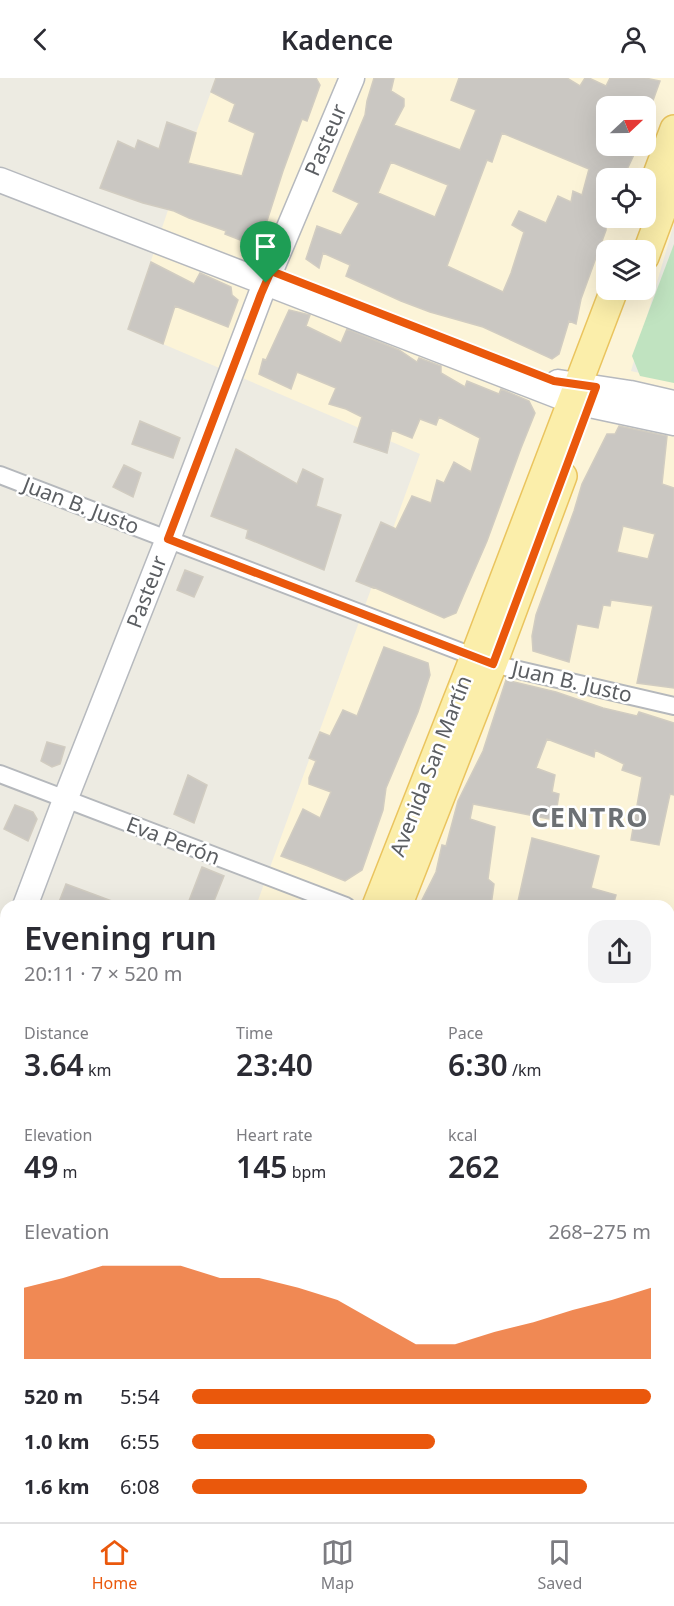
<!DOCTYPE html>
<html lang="en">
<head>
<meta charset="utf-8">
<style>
  :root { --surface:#fff; --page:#f2f2f3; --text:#2b2b33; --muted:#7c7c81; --line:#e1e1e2; --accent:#ea580c }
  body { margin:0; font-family:"Noto Sans",sans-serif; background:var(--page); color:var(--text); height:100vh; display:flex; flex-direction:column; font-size:22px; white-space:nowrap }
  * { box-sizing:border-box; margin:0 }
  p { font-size:20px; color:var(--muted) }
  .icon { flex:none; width:33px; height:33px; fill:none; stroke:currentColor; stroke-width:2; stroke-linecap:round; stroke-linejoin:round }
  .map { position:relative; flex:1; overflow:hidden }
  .panel { position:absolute; left:0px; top:822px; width:675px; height:622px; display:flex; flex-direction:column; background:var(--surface); border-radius:18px 18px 0 0; box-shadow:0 6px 24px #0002 }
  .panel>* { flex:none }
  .needle { width:39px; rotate:68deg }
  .fabs { position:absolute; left:596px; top:18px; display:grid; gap:12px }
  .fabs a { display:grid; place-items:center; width:60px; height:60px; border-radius:12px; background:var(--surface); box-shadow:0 6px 24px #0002; font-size:30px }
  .pin { position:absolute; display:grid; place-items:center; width:51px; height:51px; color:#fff; margin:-62px -26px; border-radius:50% 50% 50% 0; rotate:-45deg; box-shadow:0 0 6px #0007 }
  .pin .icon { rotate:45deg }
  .round { display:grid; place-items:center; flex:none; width:63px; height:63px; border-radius:18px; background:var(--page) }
  .summary { display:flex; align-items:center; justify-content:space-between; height:102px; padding:0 24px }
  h1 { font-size:33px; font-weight:600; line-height:45px }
  .stats { display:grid; grid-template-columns:repeat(3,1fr); gap:9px; height:102px; padding:6px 24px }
  .stats div { display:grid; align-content:center }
  .stats b { font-size:30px; font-weight:600 }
  .stats small { font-size:16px; font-weight:400 }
  .stats p { font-size:16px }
  .chart { height:168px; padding:12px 24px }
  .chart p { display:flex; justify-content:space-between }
  .chart svg { width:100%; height:108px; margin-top:6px; fill:var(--accent); opacity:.7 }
  ul { padding:0 24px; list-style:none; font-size:20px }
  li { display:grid; grid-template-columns:96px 72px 1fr; align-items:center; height:45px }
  li i { height:15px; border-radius:8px; background:var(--accent) }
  header { display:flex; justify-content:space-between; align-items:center; height:78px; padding:0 24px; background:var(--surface); font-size:27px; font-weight:600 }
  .tabs { display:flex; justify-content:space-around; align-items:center; height:84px; border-top:2px solid var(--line); background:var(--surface); font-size:16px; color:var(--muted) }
  .tabs a { display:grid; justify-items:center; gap:3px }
  .tabs .selected { color:var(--accent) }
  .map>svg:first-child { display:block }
  .commercial { fill:#fcf4d8; fill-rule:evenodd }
  .green { fill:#c0e3c0 }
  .building { fill:#cac7c2; stroke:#d1ccc1; stroke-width:1.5; fill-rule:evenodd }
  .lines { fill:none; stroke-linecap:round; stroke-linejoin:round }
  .street-casing { stroke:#b5b8bc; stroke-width:20 }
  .secondary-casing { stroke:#b6b9be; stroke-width:27 }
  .primary-casing { stroke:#eac45e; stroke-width:30 }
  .street { stroke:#fff; stroke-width:16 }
  .secondary { stroke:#fff; stroke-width:24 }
  .primary { stroke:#fbeeaa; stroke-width:27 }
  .route-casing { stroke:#fff; stroke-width:12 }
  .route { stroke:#ea580c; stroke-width:8 }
  .labels { text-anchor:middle; stroke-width:5; stroke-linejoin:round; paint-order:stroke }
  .street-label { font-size:21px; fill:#5b5e62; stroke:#fff }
  .district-label { font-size:27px; font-weight:bold; letter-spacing:1.5px; fill:#6c7074; stroke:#fff }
</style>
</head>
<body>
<header><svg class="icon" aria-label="back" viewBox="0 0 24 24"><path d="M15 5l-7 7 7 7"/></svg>Kadence<svg class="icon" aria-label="person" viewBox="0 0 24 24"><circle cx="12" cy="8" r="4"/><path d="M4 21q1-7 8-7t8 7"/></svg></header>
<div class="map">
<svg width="674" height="1444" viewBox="0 0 674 1444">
  <rect width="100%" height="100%" fill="#edebe2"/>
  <path class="commercial" d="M216 0H674V146L631 293 674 303V906L669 905V828H256L420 376 128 251 167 135ZM606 28H645V68H606ZM606 100H645V140H606ZM606 172H645V212H606Z
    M6 1385V1438L275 1439 269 1444H0V1395Z"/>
  <path class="green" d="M674 166V305L640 298 632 278Z"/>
  <path class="building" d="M216 0H316L320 7 307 43 302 41 283 93 267 143 253 167 225 156 226 153 189 140 174 133 143 125 100 110 118 63 135 71 138 62 159 71 167 44 196 55 188 85 242 98 255 55 229 43 235 26 211 14Z
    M374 0H394L391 13 404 21V28L394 47 460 72 476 32 451 22 459 0H567L580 8 585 0H589L606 8 610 0H645L660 3 651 28H606V68H638L623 100H606V152L581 221 576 246 569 243 559 276 552 281 483 249 430 234 401 223 346 198 350 187 323 175 319 190 306 181 317 148 341 157 359 125 333 113 365 37 367 23ZM502 55 589 91 582 117 573 113 571 124 558 118 546 145 519 133 512 147 524 154 511 195 503 214 447 188 487 82 492 84ZM391 84 448 107 435 139 378 115Z
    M151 184 194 206 200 195 231 209 232 217 238 222 228 249 175 228 163 266 128 251Z
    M289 232 310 237 306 248 341 265 347 251 399 272 417 284 419 280 441 288V295L465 309 467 303 499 316 501 311 529 323 535 335 521 370 487 463 464 516 456 535 444 540 373 509V510L356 503 381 444 396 451 412 418 431 425 437 402 444 405 454 384 471 394 480 360 439 339 436 347 420 341 412 360 392 352 387 375 354 364 362 339 346 331 329 326 336 310 297 294 291 311 259 296 263 281 266 282Z
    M140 343 180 360 173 380 132 366Z
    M619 348 667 358 662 406 674 410V610L637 605 653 528 611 522 610 528 603 527 598 550 577 546 569 584 533 573 532 558 536 537 574 433 582 406 607 356H615ZM623 448 655 456 648 481 617 474Z
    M236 371 297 406 303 391 323 401 316 428 341 437 324 492 246 460 248 452 211 438Z
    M124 387 141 395 133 419 113 409Z
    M185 492 203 499 194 519 177 512Z
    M384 569 428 585 430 597 418 634 386 710 383 732 362 792 345 803 308 788 281 778 303 731 320 740 331 714 309 706V700L316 683 309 680 320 654 330 658 343 632 357 638Z
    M506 602 556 614 603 630 637 638 639 634 674 645V717L670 716 659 767 631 762 642 699 622 692 624 686 595 672 594 679 547 661 536 690 555 697 552 714 559 716 555 742 473 726 470 741 495 749 488 801 494 806 491 828H419L436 794 442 767 446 768 458 723 483 673Z
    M47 664 65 669 60 686 52 689 41 683Z
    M188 697 207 707 194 745 174 736Z
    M15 727 33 734 37 741 28 763 4 751Z
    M532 760 599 778 591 810 616 817 613 828H517Z
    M202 789 224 798 212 828H187Z
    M66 806 120 826V828H68L59 824Z"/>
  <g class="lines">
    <defs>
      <path id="street" d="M0 397 493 586 674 628
        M0 696 346 828
        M669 913 674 914
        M0 991 6 993
        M669 1204 674 1205
        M0 1435 13 1444
        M481 1438 505 1444"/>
      <path id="secondary" d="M0 102 571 323 674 345
        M558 304 630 315 674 325
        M25 828 65 722 168 461 261 216 352 0
        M0 895 6 879
        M244 1438 247 1444
        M279 1438 281 1444"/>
      <path id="primary" d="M647 123 674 51
        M645 179 674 101
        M376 828 474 579 614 212
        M398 828 493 586 563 398
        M87 1444 91 1438
        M112 1444 116 1438"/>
    </defs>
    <use href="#street" class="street-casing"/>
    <use href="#secondary" class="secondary-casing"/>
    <use href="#primary" class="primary-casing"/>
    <use href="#street" class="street"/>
    <use href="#secondary" class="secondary"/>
    <use href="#primary" class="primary"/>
  </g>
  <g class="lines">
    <defs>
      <path id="route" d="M271 193 554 303 596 309 493 586 168 461 261 216Z"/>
    </defs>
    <use href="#route" class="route-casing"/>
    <use href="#route" class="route"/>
  </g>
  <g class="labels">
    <g class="street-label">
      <text transform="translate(326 62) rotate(-67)" y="7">Pasteur</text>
      <text transform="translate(81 428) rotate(21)" y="7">Juan B. Justo</text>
      <text transform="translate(147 514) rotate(-69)" y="7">Pasteur</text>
      <text transform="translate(572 604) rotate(13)" y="7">Juan B. Justo</text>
      <text transform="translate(431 688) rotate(-69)" y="7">Avenida San Martín</text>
      <text transform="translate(173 763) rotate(21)" y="7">Eva Perón</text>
    </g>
    <g class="district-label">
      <text x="590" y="749">CENTRO</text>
    </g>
  </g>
</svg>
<div class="fabs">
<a><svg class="needle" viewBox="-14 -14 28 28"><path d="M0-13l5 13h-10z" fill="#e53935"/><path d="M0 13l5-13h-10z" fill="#7c7c81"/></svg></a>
<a><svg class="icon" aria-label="locate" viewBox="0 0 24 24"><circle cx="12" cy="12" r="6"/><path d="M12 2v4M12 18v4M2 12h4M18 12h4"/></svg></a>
<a><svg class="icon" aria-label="layers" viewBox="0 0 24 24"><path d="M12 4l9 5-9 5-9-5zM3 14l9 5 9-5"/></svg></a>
</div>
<div class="pin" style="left:266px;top:205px;background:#1e9e55"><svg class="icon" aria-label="arrive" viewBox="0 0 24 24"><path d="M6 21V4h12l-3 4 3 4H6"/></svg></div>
<section class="panel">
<div class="summary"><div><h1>Evening run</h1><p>20:11 · 7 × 520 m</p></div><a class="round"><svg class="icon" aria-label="share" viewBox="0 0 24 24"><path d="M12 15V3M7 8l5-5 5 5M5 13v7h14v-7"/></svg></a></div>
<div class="stats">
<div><p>Distance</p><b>3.64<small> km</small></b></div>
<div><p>Time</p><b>23:40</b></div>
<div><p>Pace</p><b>6:30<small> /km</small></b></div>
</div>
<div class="stats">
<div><p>Elevation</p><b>49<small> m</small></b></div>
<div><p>Heart rate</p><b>145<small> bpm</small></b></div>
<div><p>kcal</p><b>262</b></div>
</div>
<div class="chart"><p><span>Elevation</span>268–275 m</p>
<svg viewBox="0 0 160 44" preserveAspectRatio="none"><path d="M0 44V15L10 11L20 6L30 6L40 6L50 11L60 11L70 15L80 20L90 29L100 38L110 38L120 33L130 29L140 24L150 20L160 15V44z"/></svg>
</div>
<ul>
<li><b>520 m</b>5:54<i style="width:100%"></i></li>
<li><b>1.0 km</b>6:55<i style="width:53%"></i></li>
<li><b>1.6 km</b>6:08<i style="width:86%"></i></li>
</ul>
</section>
</div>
<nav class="tabs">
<a class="selected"><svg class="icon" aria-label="home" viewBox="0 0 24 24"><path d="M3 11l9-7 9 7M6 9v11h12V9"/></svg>Home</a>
<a><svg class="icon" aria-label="map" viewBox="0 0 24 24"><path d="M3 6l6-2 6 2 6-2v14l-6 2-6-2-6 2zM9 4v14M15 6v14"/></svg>Map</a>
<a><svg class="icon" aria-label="saved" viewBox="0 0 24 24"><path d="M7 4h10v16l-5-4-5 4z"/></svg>Saved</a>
</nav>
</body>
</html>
